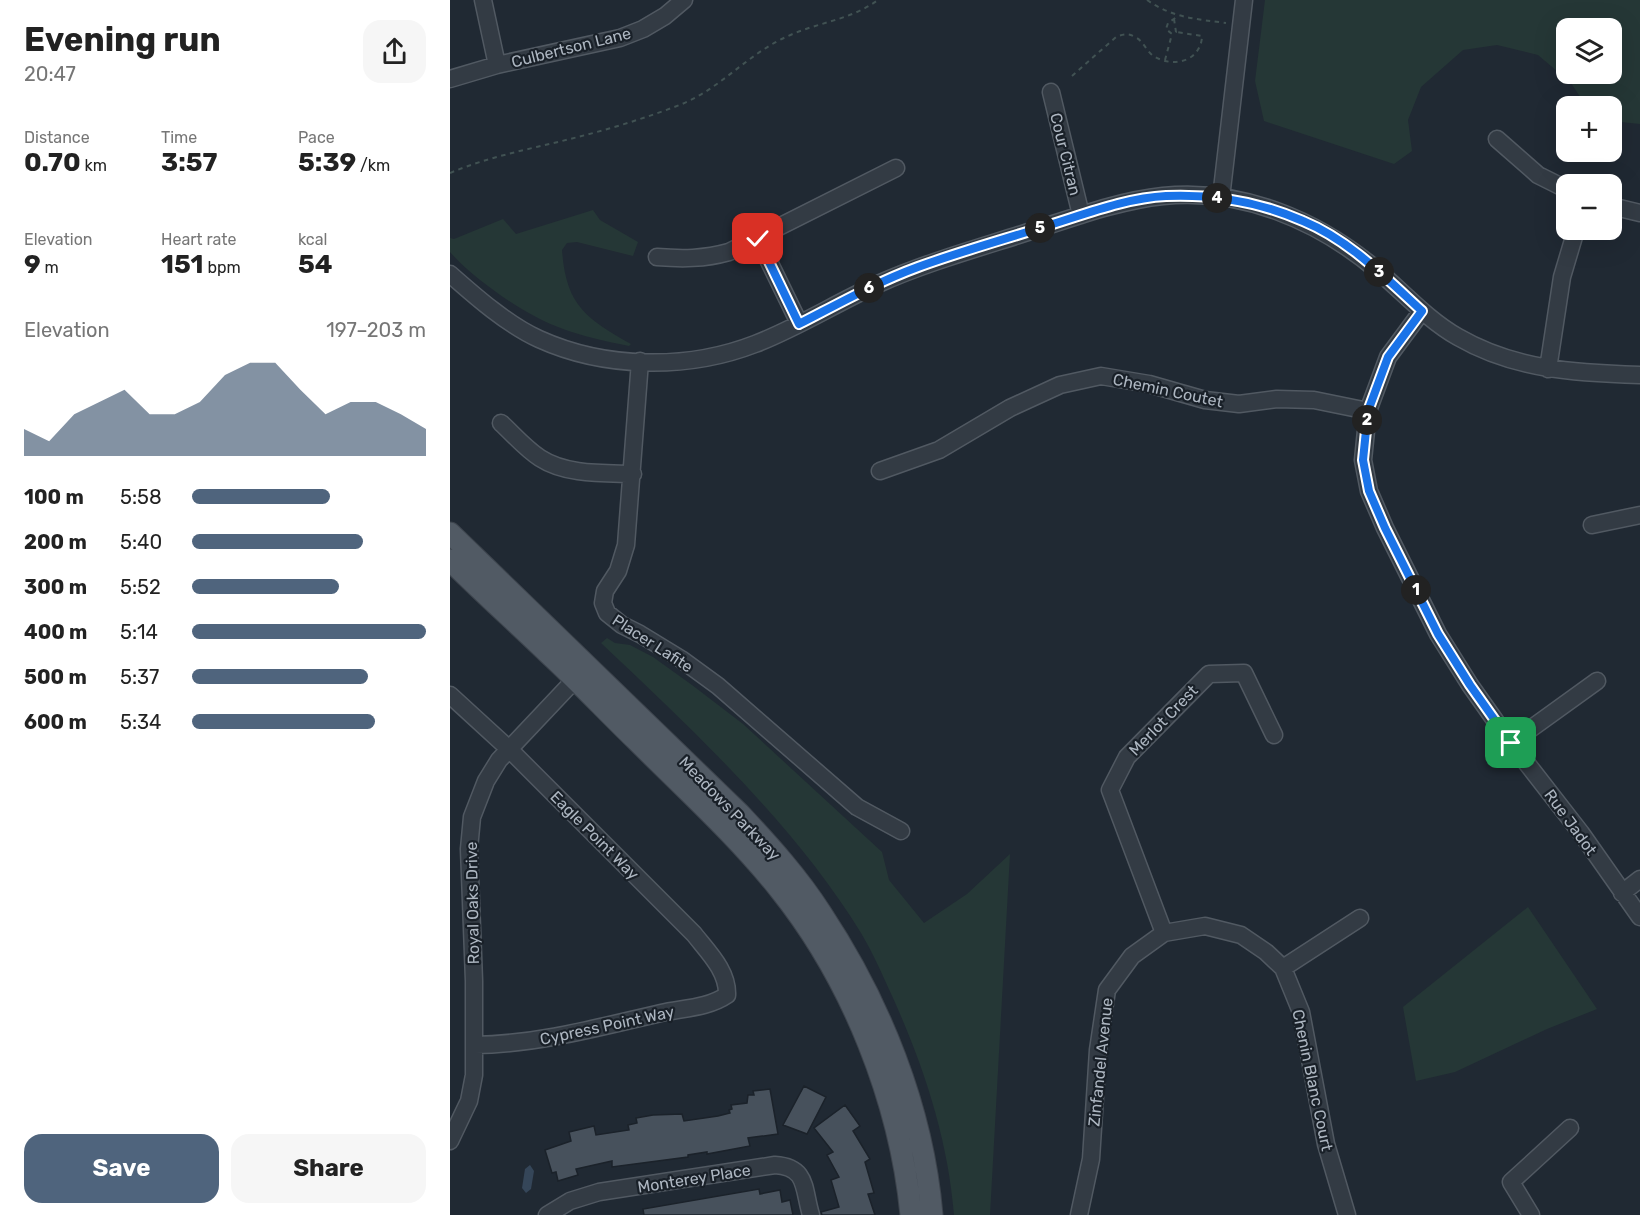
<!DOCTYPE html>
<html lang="en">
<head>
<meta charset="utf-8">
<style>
  :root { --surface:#fff; --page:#f6f6f6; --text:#222; --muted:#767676; --accent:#4f647d }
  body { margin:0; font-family:Rubik,sans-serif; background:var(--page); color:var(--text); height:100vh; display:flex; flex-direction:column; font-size:22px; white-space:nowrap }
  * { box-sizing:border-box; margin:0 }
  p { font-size:20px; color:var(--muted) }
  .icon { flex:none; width:33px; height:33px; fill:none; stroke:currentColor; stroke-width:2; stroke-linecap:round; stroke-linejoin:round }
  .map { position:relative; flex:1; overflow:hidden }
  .panel { display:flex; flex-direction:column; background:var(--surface); width:450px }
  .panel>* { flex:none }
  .buttons { position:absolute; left:1106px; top:18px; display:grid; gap:12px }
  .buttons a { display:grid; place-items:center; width:66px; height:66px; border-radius:12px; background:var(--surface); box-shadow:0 6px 24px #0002; font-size:30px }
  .pin { position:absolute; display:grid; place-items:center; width:51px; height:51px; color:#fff; margin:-26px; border-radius:12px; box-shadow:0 3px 9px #0006 }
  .km { position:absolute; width:30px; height:30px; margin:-15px; border-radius:50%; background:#222; color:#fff; font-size:16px; line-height:30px; text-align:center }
  .round { display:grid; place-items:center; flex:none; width:63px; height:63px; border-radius:18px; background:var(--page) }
  .summary { display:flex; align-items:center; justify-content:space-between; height:102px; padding:0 24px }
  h1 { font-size:33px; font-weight:700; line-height:45px }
  .metrics { display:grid; grid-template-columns:repeat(3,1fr); gap:9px; height:102px; padding:6px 24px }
  .metrics div { display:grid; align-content:center }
  .metrics b { font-size:26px; font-weight:700 }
  .metrics small { font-size:16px; font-weight:400 }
  .metrics p { font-size:16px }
  .chart { height:168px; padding:12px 24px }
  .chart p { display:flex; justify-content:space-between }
  .chart svg { width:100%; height:108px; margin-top:6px; fill:var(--accent); opacity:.7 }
  .button { display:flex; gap:12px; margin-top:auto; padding:12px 24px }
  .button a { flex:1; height:69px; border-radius:18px; background:var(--accent); color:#fff; font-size:24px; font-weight:700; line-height:69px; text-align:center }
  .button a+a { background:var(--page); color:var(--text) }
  ul { padding:0 24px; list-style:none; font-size:20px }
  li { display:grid; grid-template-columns:96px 72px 1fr; align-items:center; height:45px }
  li i { height:15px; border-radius:8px; background:var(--accent) }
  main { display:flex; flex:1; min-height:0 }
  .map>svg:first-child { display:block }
  .green { fill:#253736; fill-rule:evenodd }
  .water { fill:#354659 }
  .building { fill:#47515c; stroke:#1b222a; stroke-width:1.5 }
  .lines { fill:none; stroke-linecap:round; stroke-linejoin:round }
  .minor-casing { stroke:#515962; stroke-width:19 }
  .major-casing { stroke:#3d444d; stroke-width:23 }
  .path { stroke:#415253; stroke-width:2; stroke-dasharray:4.5 4.5; stroke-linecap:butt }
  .minor { stroke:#333b44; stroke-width:16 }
  .major { stroke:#515a64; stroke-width:21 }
  .route-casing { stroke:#fff; stroke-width:12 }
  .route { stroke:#1a73e8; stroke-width:8 }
  .labels { text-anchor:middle; stroke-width:4.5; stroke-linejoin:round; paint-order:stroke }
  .street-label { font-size:16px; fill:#adb6c1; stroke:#192028 }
</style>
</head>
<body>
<main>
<section class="panel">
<div class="summary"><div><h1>Evening run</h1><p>20:47</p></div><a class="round"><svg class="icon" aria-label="share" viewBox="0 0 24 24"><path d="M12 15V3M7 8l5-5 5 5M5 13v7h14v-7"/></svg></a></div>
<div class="metrics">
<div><p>Distance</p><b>0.70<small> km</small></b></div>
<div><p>Time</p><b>3:57</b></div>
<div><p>Pace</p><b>5:39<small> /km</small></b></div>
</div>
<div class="metrics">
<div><p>Elevation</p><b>9<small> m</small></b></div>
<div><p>Heart rate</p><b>151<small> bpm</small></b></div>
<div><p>kcal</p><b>54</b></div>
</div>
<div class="chart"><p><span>Elevation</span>197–203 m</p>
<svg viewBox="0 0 160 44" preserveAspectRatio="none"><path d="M0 44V33L10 38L20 27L30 22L40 17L50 27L60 27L70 22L80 11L90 6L100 6L110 17L120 27L130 22L140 22L150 27L160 33V44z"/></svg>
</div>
<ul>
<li><b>100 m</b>5:58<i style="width:59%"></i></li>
<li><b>200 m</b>5:40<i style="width:73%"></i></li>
<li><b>300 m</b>5:52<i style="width:63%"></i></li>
<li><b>400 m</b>5:14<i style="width:100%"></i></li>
<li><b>500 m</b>5:37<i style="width:75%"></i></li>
<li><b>600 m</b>5:34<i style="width:78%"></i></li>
</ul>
<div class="button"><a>Save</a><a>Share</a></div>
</section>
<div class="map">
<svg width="1190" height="1215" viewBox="0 0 1190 1215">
  <rect width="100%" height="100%" fill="#202933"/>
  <path class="green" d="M815 0H1190V124L1161 121V106H1136L1121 83 1088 55 1047 45 1013 50 971 87 958 120 962 151 944 164 814 121 805 81ZM1161 28V74H1116V28Z
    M143 210 150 220 188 242 183 256 127 242 117 243 112 250C116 305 135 318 181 344L179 346C121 335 89 324 42 289 27 278 12 266 0 252V238L4 239 53 219 66 234Z
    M157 638 165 643 180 645 203 657 242 685 293 724 432 852 439 880 474 923 517 894 560 854 540 1215H504C498 1139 474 1067 443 998 433 976 423 953 411 933 345 825 242 729 151 643Z
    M1078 907 1147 1009 1097 1029 1005 1072 966 1081 953 1007Z"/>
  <path class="water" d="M80 1165 84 1171 81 1189 76 1193 72 1188 75 1169Z"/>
  <path class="building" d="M354 1086 376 1097 357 1134 333 1125Z
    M320 1089 328 1134 298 1138 300 1146 257 1154V1152L238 1155V1157L162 1167V1161L126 1169 128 1175 108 1181 106 1172 102 1173 95 1150 121 1141 119 1132 144 1126 146 1135 179 1130 178 1125 187 1123 186 1118 203 1115 232 1114 234 1121 268 1116 280 1113 279 1110 282 1109 281 1105 297 1103 298 1095H304L303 1091Z
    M395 1105 410 1126 403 1131 420 1159 415 1162 424 1193 418 1194 425 1215H372L371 1212 389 1207 381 1180 389 1177 377 1155 383 1152 364 1128Z
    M309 1189 310 1194 330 1190 332 1202 340 1200 343 1215H194L193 1209Z"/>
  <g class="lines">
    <defs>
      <path id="minor" d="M33 0 47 65
        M0 79 47 65 170 38 193 29 215 16 234 0
        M601 92 631 215
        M1047 139 1088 175 1116 189
        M771 198 794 0
        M1161 206 1190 213
        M308 239 349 323
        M207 257C232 259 254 259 279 252L446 168
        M0 274C26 297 58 325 89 339 155 369 238 370 305 344 347 328 386 303 428 284 475 263 525 249 575 233 620 219 666 201 713 196 792 188 868 220 928 271 954 293 978 320 1008 337 1065 370 1126 373 1190 375
        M972 311 938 357 918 411 913 460 919 491 935 528 988 634 1020 685 1061 743 1131 833 1190 917
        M190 361 176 545 168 571 155 591 153 603 157 613 172 625 190 634 231 659 268 686 407 807 451 831
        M1098 369 1112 277 1126 230
        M51 423C63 434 76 449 90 458 116 475 153 473 183 474
        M430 471 489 450 560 408 610 385 651 376 699 384 755 400 789 404 827 399 864 400 918 411
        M1142 525 1190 515
        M0 695 59 749 244 934C258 952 278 971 277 995 258 1008 234 1008 211 1013 150 1027 89 1044 25 1045
        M1061 743 1147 681
        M1172 893 1190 879
        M714 933 660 790 677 757 759 674 794 673 824 735
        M833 968 910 918
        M0 1141 19 1101 24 1075V981L19 849 22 817 36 781 49 760 133 671
        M97 1215 120 1201 149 1192 325 1165C358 1167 353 1189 361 1215
        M629 1215 641 1159 648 1050 657 990 682 956 714 933 755 926 791 935 816 952 833 968 851 1012 876 1144 897 1215
        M1081 1215 1061 1182 1120 1128"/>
      <path id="major" d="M0 533 290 814C319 845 348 877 371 913 430 1002 473 1108 482 1215
        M0 560C33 593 68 624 102 657 131 684 158 713 186 740 235 789 287 836 330 890 402 980 450 1101 461 1215"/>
    </defs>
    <use href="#minor" class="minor-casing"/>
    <use href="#major" class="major-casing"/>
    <path class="path" d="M697 0C723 18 746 19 776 23
      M724 19 726 32 722 34 716 29 718 23 728 16
      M715 60 722 34
      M622 76 666 37C673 34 678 33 685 37 692 40 695 48 701 54 712 63 729 65 741 57 748 52 752 44 752 36L726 32
      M0 173C40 156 85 148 128 137 163 128 199 117 232 104 271 88 298 54 336 37 367 22 399 21 428 0"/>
    <use href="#minor" class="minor"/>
    <use href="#major" class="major"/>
  </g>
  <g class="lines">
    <defs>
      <path id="route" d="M308 239 349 324C388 304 427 282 468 267 509 252 552 240 593 227 633 215 675 198 716 196 763 194 810 202 853 221 899 240 935 277 972 311L938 357 918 411 913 460 919 491 935 528 988 634 1020 685 1061 743"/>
    </defs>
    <use href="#route" class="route-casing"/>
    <use href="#route" class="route"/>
  </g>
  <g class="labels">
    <g class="street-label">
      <text transform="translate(121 47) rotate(-14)" y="6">Culbertson Lane</text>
      <text transform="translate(616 154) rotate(76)" y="6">Cour Citran</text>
      <text transform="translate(718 390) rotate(12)" y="6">Chemin Coutet</text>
      <text transform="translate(203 643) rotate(33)" y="6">Placer Lafite</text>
      <text transform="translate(713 720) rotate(-46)" y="6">Merlot Crest</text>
      <text transform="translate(280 808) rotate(46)" y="6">Meadows Parkway</text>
      <text transform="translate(1121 822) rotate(54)" y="6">Rue Jadot</text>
      <text transform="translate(145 835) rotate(45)" y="6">Eagle Point Way</text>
      <text transform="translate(22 903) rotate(-91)" y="6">Royal Oaks Drive</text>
      <text transform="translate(157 1025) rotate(-12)" y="6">Cypress Point Way</text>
      <text transform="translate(650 1062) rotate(-84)" y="6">Zinfandel Avenue</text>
      <text transform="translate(863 1080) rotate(78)" y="6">Chenin Blanc Court</text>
      <text transform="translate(244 1178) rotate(-9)" y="6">Monterey Place</text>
    </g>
  </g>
</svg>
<div class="buttons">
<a><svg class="icon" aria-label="layers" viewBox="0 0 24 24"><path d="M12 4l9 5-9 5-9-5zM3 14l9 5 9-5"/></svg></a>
<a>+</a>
<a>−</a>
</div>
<div class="pin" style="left:1061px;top:743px;background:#1e9e55"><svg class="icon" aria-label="arrive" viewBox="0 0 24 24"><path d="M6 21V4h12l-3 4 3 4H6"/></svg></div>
<div class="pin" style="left:308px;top:239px;background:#d93025"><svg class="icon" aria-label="check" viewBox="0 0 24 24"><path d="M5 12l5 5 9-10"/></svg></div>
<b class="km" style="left:966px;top:590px">1</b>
<b class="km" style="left:917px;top:420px">2</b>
<b class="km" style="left:929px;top:272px">3</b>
<b class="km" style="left:767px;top:198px">4</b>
<b class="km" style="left:590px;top:228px">5</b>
<b class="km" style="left:419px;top:288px">6</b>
</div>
</main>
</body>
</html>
